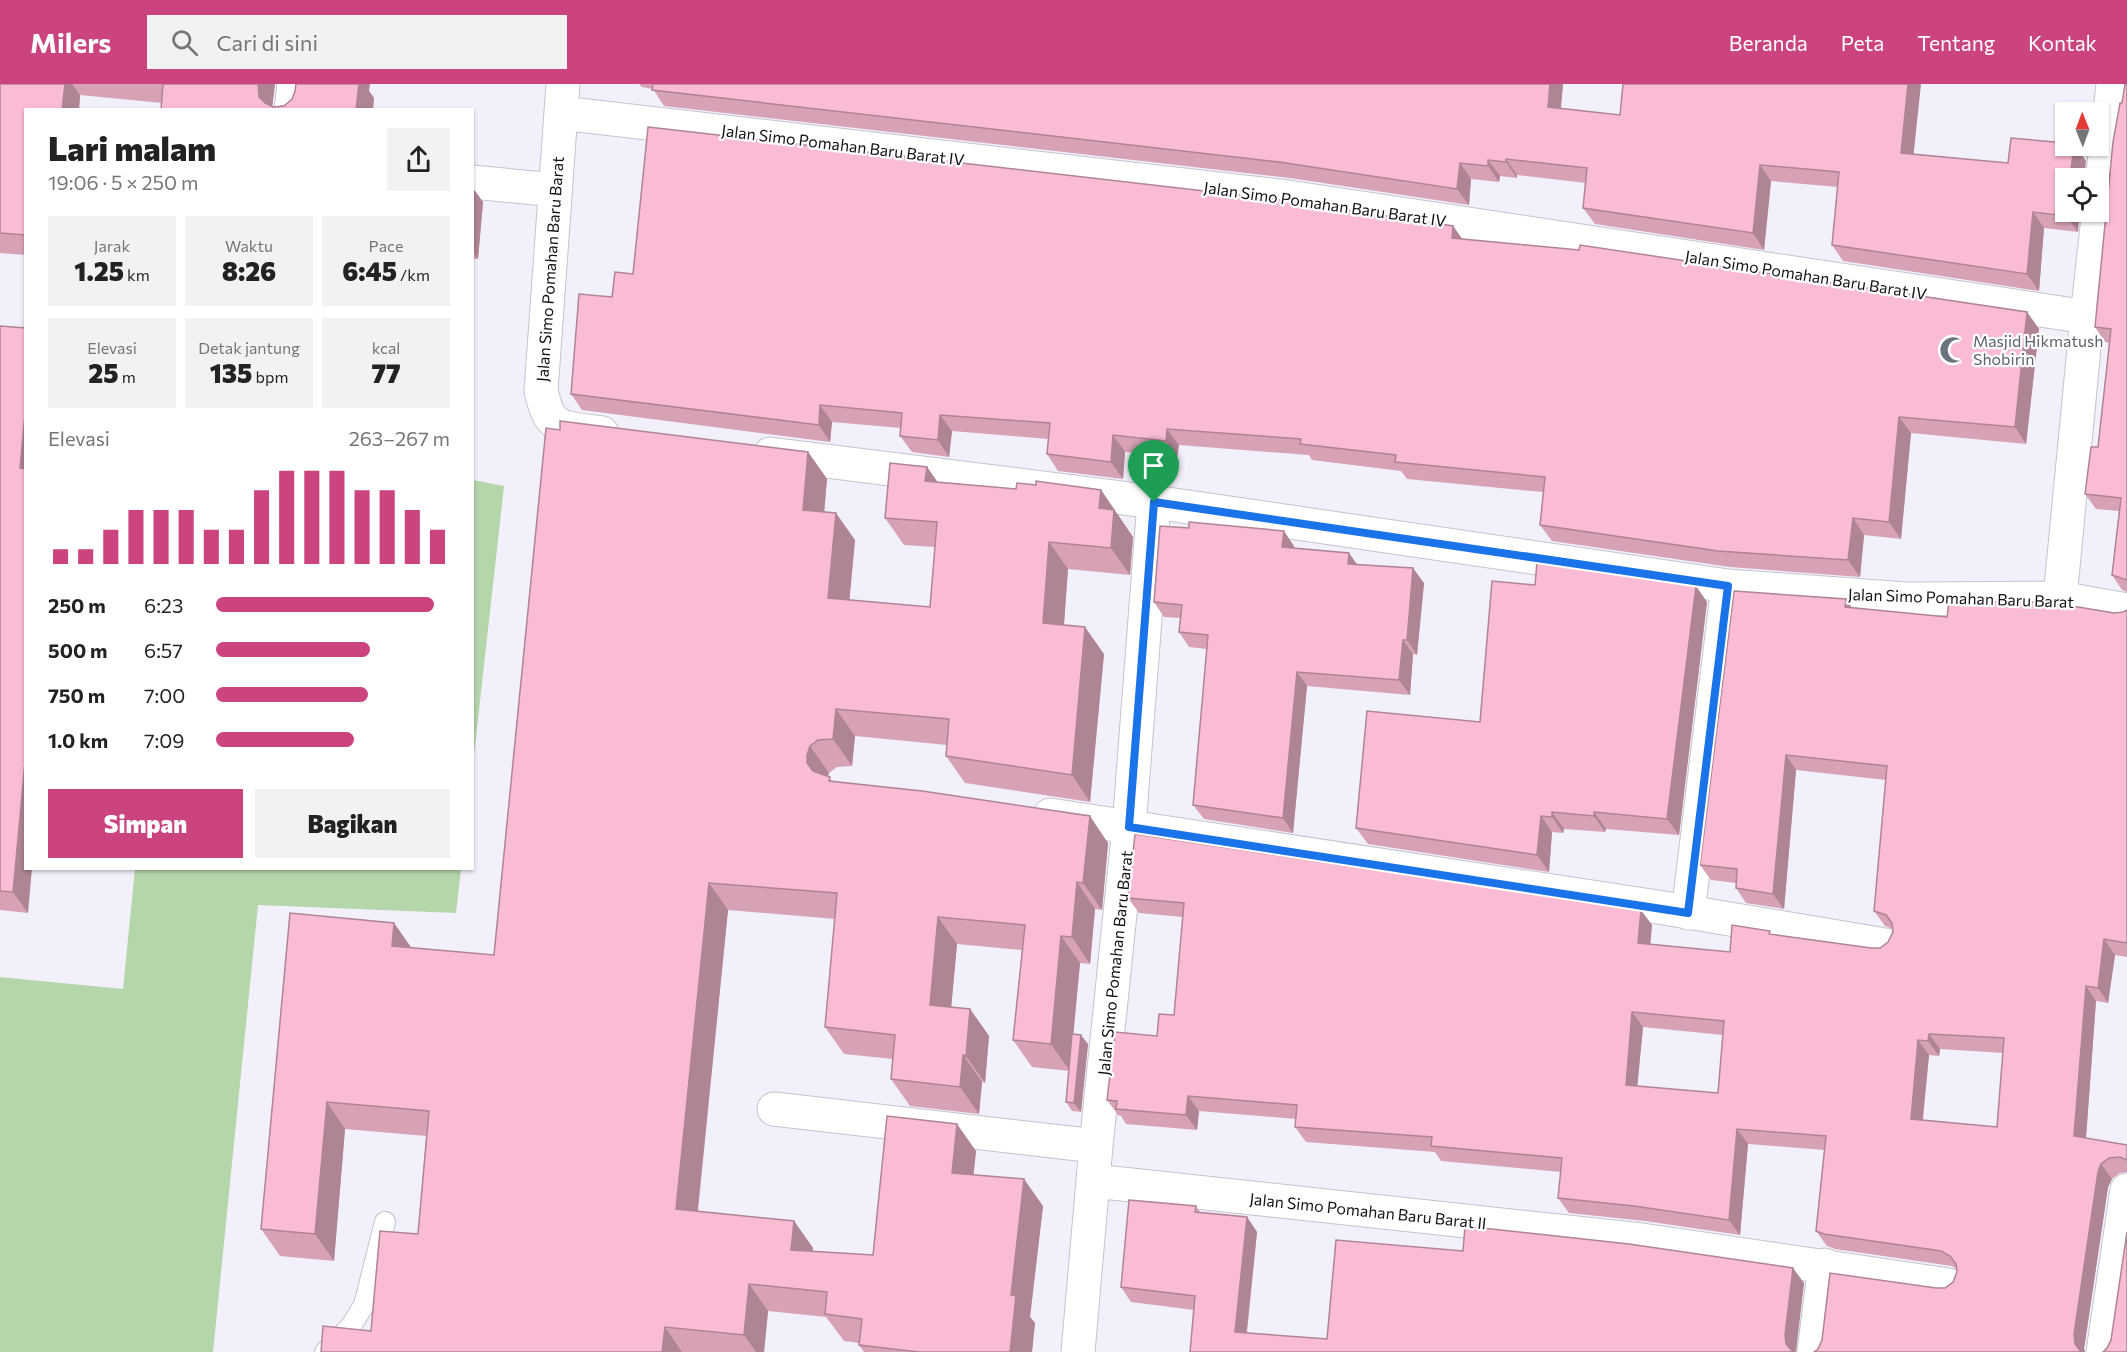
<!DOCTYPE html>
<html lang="id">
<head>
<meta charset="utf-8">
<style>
  :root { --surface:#fff; --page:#f2f2f2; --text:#222; --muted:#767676; --accent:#cb437f }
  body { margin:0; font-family:Commissioner,sans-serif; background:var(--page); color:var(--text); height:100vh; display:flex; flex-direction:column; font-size:22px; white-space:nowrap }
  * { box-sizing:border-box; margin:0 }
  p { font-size:20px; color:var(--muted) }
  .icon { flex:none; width:33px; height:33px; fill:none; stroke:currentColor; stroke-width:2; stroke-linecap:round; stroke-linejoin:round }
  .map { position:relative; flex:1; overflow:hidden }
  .drawer { position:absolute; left:24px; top:24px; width:450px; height:762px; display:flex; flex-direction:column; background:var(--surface); border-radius:0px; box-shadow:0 2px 4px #0004 }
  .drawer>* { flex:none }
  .needle { width:39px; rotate:359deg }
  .controls { position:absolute; left:2055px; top:18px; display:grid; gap:12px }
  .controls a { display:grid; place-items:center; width:54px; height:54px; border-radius:0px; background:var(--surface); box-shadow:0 2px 4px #0004; font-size:30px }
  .pin { position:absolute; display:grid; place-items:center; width:51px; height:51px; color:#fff; margin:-62px -26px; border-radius:50% 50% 50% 0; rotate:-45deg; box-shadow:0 0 6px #0007 }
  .pin .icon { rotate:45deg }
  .round { display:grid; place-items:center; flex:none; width:63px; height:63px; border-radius:0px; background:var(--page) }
  .head { display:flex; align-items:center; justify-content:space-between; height:102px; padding:0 24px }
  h1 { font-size:33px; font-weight:800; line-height:45px }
  .stats { display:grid; grid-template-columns:repeat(3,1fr); gap:9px; height:102px; padding:6px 24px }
  .stats div { display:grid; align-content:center; border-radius:0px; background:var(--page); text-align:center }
  .stats b { font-size:26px; font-weight:800 }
  .stats small { font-size:16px; font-weight:400 }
  .stats p { font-size:16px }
  .chart { height:168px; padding:12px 24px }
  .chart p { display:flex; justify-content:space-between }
  .chart svg { width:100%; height:108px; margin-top:6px; stroke:var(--accent); stroke-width:6 }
  .button { display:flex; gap:12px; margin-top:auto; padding:12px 24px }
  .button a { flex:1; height:69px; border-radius:0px; background:var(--accent); color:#fff; font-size:24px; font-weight:800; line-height:69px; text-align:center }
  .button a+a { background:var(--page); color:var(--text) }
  ul { padding:0 24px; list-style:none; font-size:20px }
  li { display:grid; grid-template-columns:96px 72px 1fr; align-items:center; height:45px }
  li i { height:15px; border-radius:8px; background:var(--accent) }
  header { display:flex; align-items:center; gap:36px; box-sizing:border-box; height:84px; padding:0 30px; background:var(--accent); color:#fff }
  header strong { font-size:28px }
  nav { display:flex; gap:33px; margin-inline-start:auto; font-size:21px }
  .search { width:420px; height:54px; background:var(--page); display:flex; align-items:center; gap:15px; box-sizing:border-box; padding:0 21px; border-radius:0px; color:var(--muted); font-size:22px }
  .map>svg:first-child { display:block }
  .green { fill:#b5d5aa }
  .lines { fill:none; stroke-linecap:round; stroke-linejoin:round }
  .service-casing { stroke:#c4c4cc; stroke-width:22 }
  .minor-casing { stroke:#c4c4cc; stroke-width:35 }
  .service { stroke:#fff; stroke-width:20 }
  .minor { stroke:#fff; stroke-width:33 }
  .wall { fill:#d7a2b6; fill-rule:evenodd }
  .shaded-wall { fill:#af8494 }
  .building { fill:#fabcd4; stroke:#af8494; stroke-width:1.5; fill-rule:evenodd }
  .route-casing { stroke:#fff; stroke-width:12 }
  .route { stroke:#1a73e8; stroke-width:8 }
  .labels { text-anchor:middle; stroke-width:4.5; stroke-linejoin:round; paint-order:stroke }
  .street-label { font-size:16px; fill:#131316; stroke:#fff }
  .worship-label { font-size:16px; fill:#5b616d; stroke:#fff; text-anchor:start }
</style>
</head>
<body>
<header>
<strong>Milers</strong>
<div class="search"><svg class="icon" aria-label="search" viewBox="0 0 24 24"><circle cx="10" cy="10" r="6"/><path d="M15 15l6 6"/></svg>Cari di sini</div>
<nav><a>Beranda</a><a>Peta</a><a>Tentang</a><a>Kontak</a></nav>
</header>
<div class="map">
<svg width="2127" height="1268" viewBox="0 0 2127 1268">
  <rect width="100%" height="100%" fill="#f2f1fb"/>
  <path class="green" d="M473 396 504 402 473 680 472 396Z
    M135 785H461L456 829 258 821 213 1268H0V893L123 905Z"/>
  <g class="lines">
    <defs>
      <path id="service" d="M325 1268 351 1242 364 1221 385 1138"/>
      <path id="minor" d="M563 0 541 307C544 317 546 331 555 338 565 346 590 347 602 349
        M291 26 294 0
        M561 29 1288 113 2087 233
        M472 98 555 106
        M770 370 1154 418 1728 502 1906 515 2060 514 2127 526
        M2060 514 2087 233 2113 0
        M1050 731 1664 824 1885 861
        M1688 829 1728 502
        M774 1025 1096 1062
        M1094 1097 1642 1156 1949 1201
        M1078 1268 1096 1062 1129 743 1154 418
        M1814 1268 1825 1181
        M2103 1268 2127 1106"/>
    </defs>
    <use href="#service" class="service-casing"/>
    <use href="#minor" class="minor-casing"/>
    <use href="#service" class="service"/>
    <use href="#minor" class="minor"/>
  </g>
  <path class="wall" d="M0 0H275L272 23H273L369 7 374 14 373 26H161L162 19 80 11 79 26H26V171L0 169Z
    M639 0H1563L1561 25 1914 70 2008 79 2086 77 2084 94H2066L2078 148 2044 144 2039 207 1843 177 1832 161 1838 103 1771 97 1764 166 1595 140 1583 124 1586 99 1517 91V94L1500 92 1499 98 1471 95 1469 121 1290 94 664 22 653 5 642 3Z
    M2127 0V508L2122 506 2112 491 2119 427 2096 425 2085 410 2098 363 2110 259 2105 258 2095 243 2122 19Z
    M472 103 483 118 478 175H472Z
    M1453 142 1462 155 2027 228 2039 245 2026 360 1911 349 1901 455 1864 451 1860 493 1730 483 1552 457 1540 441 1543 408 1407 395 1401 387 1312 376 1309 371 1179 361 1177 373 1125 368 1123 395 1058 387 1047 370 1048 355 952 347 949 373 912 368 900 352 901 344 832 338 830 358 582 326 571 310 612 213 633 190Z
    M0 242 28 829 0 826Z
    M808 368 827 395 824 428 855 456 849 516 930 523 935 463 904 461 885 434 927 383 937 398 1016 405 1101 406 1133 453 1130 491 1068 485 1064 541 1104 570 1090 718 965 699 946 672 947 661 855 652 852 682 837 683 829 689 828 692 833 698 1108 759 1102 826 1095 825 1090 880 1080 879 1073 950 1088 960 1081 1028 1072 1027 1066 1018 1069 987 1032 983 1013 956 1022 866 957 860 951 923 970 925 989 952 985 999 982 998 979 1030 910 1022 891 995 893 975 844 970 825 943 835 835 728 826 698 1127 794 1137 813 1164V1167L873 1171 976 1067 973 1091 1043 1122 1030 1233 1035 1239 1032 1268H864L859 1261V1259L844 1257 826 1233 768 1227 764 1268H321L371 1247 418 1150 426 1052 345 1045 334 1177 280 1172 261 1145 290 829 411 864 494 871Z
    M1294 462V464L1349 469 1357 480 1424 499 1417 571 1413 570 1410 611 1307 602 1293 749 1204 735 1193 721 1207 565 1189 563 1179 548 1180 534 1164 533 1154 518Z
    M1846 515 1852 524 1947 533 2114 529 2123 528 2127 526V873L2115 871 2108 919 2096 917 2086 1054 2127 1061V1088L2120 1089 2112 1095 2108 1103 2084 1265 2085 1268H1814L1936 1204H1945L1953 1198 1957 1188V1185L1952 1182 1835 1165 1827 1162 1816 1147 1824 1066 1748 1060 1740 1151 1645 1137 1569 1129 1558 1114 1561 1088 1441 1077 1435 1068 1306 1058 1295 1043 1296 1035 1199 1027 1197 1046 1126 1040 1121 1032 1118 1031 1107 1016 1174 931 1183 833 1139 829 1128 814 1652 841 1650 860 1730 868 1771 850 1871 864H1880L1888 858 1893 848V845L1885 842 1874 827 1886 696 1796 686 1784 825 1746 819 1736 804V799L1711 796 1700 781ZM1643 943 1723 951 1718 1009 1637 1002ZM1940 965 2003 969 1997 1043 1923 1036 1929 971 1939 972Z
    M1707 518 1679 751 1606 745 1605 748 1564 745 1563 749 1552 748 1549 788 1368 760 1356 744 1480 638Z
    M1196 1122 1200 1128 1247 1133 1257 1148 1247 1249 1327 1255 1804 1199 1795 1266 1190 1268 1194 1226 1131 1218 1121 1203Z"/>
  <path class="shaded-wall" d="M65 0H72L80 11 79 26H62Z
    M258 0H275L272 24 268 26 259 13Z
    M359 0H370L369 7 374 14 373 26H356Z
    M1550 0H1563L1559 40 1548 23Z
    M1908 0H1921L1912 85 1901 69Z
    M2074 62H2075L2086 77 2084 94H2070Z
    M1506 75 1517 91V94L1506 78Z
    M1488 76 1500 92 1499 98 1488 82Z
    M1460 79 1471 95 1469 121 1457 105Z
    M1760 81 1771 97 1764 166 1753 149Z
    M472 103 483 118 478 175 472 167Z
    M2033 128 2044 144 2039 207 2027 190Z
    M2067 128H2080L2078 148 2066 132Z
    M1453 142 1465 159 1452 154Z
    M2027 228 2039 245 2026 360 2015 343Z
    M26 320V392L20 384Z
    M820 321 832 338 830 358 819 341Z
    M940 331 952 347 949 373 938 356Z
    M1899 333 1911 349 1901 455 1889 438Z
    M1167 345 1179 361 1177 373 1166 357Z
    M1113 351 1125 368 1123 395 1111 378Z
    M808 368 827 395 822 453 803 426Z
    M927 383 946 410 925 397Z
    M1101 406 1133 453 1130 491 1111 464 1099 424Z
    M836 429 855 456 847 542 828 514Z
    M1853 434 1864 451 1860 493 1848 476Z
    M1284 447 1294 462 1293 477 1282 463Z
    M1049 458 1068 485 1062 566 1043 539Z
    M1349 469 1359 484 1348 480Z
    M1413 484 1424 499 1417 571 1407 556Z
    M1696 502 1707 518 1679 751 1667 735Z
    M1846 515 1856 530 1845 523Z
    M1085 543 1104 570 1090 718 1072 691Z
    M1403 556 1413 570 1410 611 1399 596Z
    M1297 588 1307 602 1293 749 1283 734Z
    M836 625 855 652 852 682 833 655Z
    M810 662 829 689 825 698 826 706 807 679V671Z
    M26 668V784H32L28 829 13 808Z
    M1786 671 1796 686 1784 825 1773 810Z
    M1552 728 1564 745 1563 749 1552 733Z
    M1594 728 1606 745 1605 748 1594 732Z
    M1090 732 1108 759 1102 826 1083 799Z
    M1541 732 1552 748 1549 788 1537 771Z
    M1077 798 1095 825 1090 880 1072 853Z
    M709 799 728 826 695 1152 676 1125Z
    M1641 826 1652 841 1649 874 1638 859Z
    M938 833 957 860 949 948 930 921Z
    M394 839 413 866 392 862Z
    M1061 852 1080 879 1070 987 1051 960Z
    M2104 855 2115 871 2108 919 2098 904Z
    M2086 902 2096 917 2085 1067 2074 1052Z
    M970 925 989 952 985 999 966 972Z
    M1632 928 1643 943 1636 1016 1626 1001Z
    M1929 950 1940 965 1939 972 1928 957Z
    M1081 951 1088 960 1081 1028 1074 1019Z
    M1918 956 1929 971 1921 1050 1911 1035Z
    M963 971 982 998 979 1030 960 1003Z
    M1188 1012 1199 1027 1197 1046 1186 1031Z
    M327 1018 345 1045 334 1177 315 1150Z
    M957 1040 976 1067 971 1116 952 1089Z
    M1737 1045 1748 1060 1740 1151 1729 1136Z
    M2101 1080 2112 1095 2108 1103 2084 1265 2085 1268H2081L2075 1260 2074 1250 2098 1088Z
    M1024 1095 1043 1122 1030 1233 1035 1239 1032 1268H1010L1011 1211Z
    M1247 1133 1257 1148 1245 1263 1235 1248Z
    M794 1137 813 1164 810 1193 791 1166Z
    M1793 1184 1804 1199 1796 1268H1792L1786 1260 1785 1251Z
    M749 1200 768 1227 764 1268H756L744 1251Z
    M665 1243 682 1268H662Z"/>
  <path class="building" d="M0 0H65L62 26H26V151L0 149Z
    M163 0H258L259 13 265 19 273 23 284 22 292 15 295 7 296 0H359L356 26H161Z
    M653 0H1550L1548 23 1620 31 1623 0H1908L1901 69 2008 79 2011 54 2066 59V62H2074L2070 94H2066V132L2033 128 2027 190 1832 161 1839 88 1760 81 1753 149 1583 124 1587 84 1506 75V78L1488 76V82L1460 79 1457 105 1279 78 652 6Z
    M2125 0H2127V496L2112 491 2121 414 2085 410 2091 363H2098L2111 245 2095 243 2113 58 2120 19H2122Z
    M648 43 1274 115 1453 142 1452 154 1579 166 1580 161 2027 228 2015 343 1899 333 1889 438 1853 434 1848 476 1718 467 1540 441 1545 393 1395 378 1396 371 1300 360 1301 355 1167 345 1166 357 1113 351 1111 378 1047 370 1050 339 940 331 938 356 900 352 902 329 820 321 819 341 571 310 579 210 612 213 615 188 633 190Z
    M0 242 26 244V320L20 384 26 385V668L13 808 0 807Z
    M560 337 808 368 803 426 836 429 828 514 930 523 937 438 885 434 890 379 927 383 925 397 1016 405 1017 399 1036 401V397L1101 406 1099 424 1114 426 1111 464 1049 458 1043 539 1085 543 1072 691 946 672 949 635 836 625 833 655 818 656 810 662 807 671V679L813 687 830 693 829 697 922 707 1090 732 1083 799 1077 798 1072 853 1061 852 1051 960 1013 956 1025 841 938 833 930 921 970 925 966 972 963 971 960 1003 891 995 895 951 825 943 837 809 709 799 676 1125 794 1137 791 1166 873 1171 887 1032 957 1040 952 1089 1024 1095 1011 1211 1016 1212 1010 1268H919L859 1261 862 1235 825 1230 827 1208 749 1200 744 1251 665 1243 662 1268H321L323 1242 371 1247 380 1147 418 1150 429 1027 327 1018 315 1150 261 1145 290 829 394 839 392 862 494 871 546 344 560 346Z
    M1189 438 1284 447 1282 463 1349 469 1348 480 1413 484 1407 556H1403L1399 596 1297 588 1283 734 1193 721 1208 551 1179 548 1182 521 1154 518 1160 442 1189 444Z
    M1537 478 1696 502 1667 735 1594 728V732L1552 728V733L1541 732 1537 771 1356 744 1367 627 1480 638 1492 497 1535 501Z
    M1734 507 1846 515 1845 523 1947 533 1949 518H2048L2114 529 2123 528 2127 526V859L2104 855 2098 904 2086 902 2074 1052 2127 1061V1076L2120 1073 2109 1074 2101 1080 2098 1088 2074 1250 2075 1260 2081 1268H1814L1818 1265 1822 1256 1830 1189 1936 1204H1945L1953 1198 1957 1188 1956 1180 1950 1172 1941 1167 1824 1150 1816 1147 1826 1052 1737 1045 1729 1136 1634 1122 1558 1114 1562 1074 1431 1062 1432 1053 1295 1043 1297 1021 1188 1012 1186 1031 1116 1025 1117 1017 1107 1016 1115 948 1157 952 1159 930 1174 931 1184 819 1128 814 1135 750 1641 826 1638 859 1730 868 1732 841 1770 847 1769 850 1871 864H1880L1888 858 1893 848 1892 839 1886 831 1874 827 1887 682 1786 671 1773 810 1736 804 1737 785 1700 781ZM1632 928 1724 937 1718 1009 1626 1001ZM1929 950 2004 954 1997 1043 1911 1035 1918 956 1928 957Z
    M1072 950 1081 951 1074 1019 1066 1018Z
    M1129 1116 1196 1122 1195 1128 1247 1133 1235 1248 1327 1255 1336 1156 1463 1167 1465 1142 1629 1160 1793 1184 1785 1251 1786 1260 1793 1268H1190L1195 1212 1121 1203Z
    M2127 1148V1268H2103L2107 1264 2111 1256Z"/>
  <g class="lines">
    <defs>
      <path id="route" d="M1154 418 1728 502 1688 829 1129 743Z"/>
    </defs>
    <use href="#route" class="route-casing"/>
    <use href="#route" class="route"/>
  </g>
  <defs>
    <symbol id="mosque-bare" viewBox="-9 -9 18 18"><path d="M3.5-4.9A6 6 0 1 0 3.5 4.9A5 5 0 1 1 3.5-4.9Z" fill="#6b7280" stroke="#fff" stroke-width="2.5" paint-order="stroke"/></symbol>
  </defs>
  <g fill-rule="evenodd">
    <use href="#mosque-bare" x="1934" y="247" width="38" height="38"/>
  </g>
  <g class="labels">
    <g class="street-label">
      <text transform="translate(843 61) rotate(7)" y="6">Jalan Simo Pomahan Baru Barat IV</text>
      <text transform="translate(1325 120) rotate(8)" y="6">Jalan Simo Pomahan Baru Barat IV</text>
      <text transform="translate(550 185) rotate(-86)" y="6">Jalan Simo Pomahan Baru Barat</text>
      <text transform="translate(1806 191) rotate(9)" y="6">Jalan Simo Pomahan Baru Barat IV</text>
      <text transform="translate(1961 514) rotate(2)" y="6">Jalan Simo Pomahan Baru Barat</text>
      <text transform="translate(1115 879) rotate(-84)" y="6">Jalan Simo Pomahan Baru Barat</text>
      <text transform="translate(1368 1127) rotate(6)" y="6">Jalan Simo Pomahan Baru Barat II</text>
    </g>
    <g class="worship-label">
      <text x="1973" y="263">Masjid Hikmatush<tspan x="1973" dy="18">Shobirin</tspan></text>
    </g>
  </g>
</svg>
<div class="controls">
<a><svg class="needle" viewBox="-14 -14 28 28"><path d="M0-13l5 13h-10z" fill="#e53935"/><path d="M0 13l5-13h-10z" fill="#767676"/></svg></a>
<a><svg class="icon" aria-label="locate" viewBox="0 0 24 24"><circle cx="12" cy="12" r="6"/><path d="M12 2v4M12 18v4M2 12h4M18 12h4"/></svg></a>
</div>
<div class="pin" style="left:1154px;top:418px;background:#1e9e55"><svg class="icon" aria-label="arrive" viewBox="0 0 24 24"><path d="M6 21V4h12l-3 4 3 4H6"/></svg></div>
<section class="drawer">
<div class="head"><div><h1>Lari malam</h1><p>19:06 · 5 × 250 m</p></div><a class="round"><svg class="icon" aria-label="share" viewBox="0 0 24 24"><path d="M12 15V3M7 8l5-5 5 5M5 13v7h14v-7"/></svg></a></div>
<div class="stats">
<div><p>Jarak</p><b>1.25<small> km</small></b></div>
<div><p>Waktu</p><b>8:26</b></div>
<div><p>Pace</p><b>6:45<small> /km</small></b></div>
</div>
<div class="stats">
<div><p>Elevasi</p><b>25<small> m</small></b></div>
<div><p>Detak jantung</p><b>135<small> bpm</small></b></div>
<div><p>kcal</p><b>77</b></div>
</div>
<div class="chart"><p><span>Elevasi</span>263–267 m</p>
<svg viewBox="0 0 160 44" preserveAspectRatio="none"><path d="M5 44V38M15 44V38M25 44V30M35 44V22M45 44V22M55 44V22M65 44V30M75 44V30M85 44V14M95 44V6M105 44V6M115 44V6M125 44V14M135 44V14M145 44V22M155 44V30"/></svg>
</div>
<ul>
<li><b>250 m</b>6:23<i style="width:93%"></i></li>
<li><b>500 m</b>6:57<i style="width:66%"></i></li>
<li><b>750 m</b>7:00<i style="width:65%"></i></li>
<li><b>1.0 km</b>7:09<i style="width:59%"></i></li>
</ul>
<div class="button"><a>Simpan</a><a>Bagikan</a></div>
</section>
</div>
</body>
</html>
